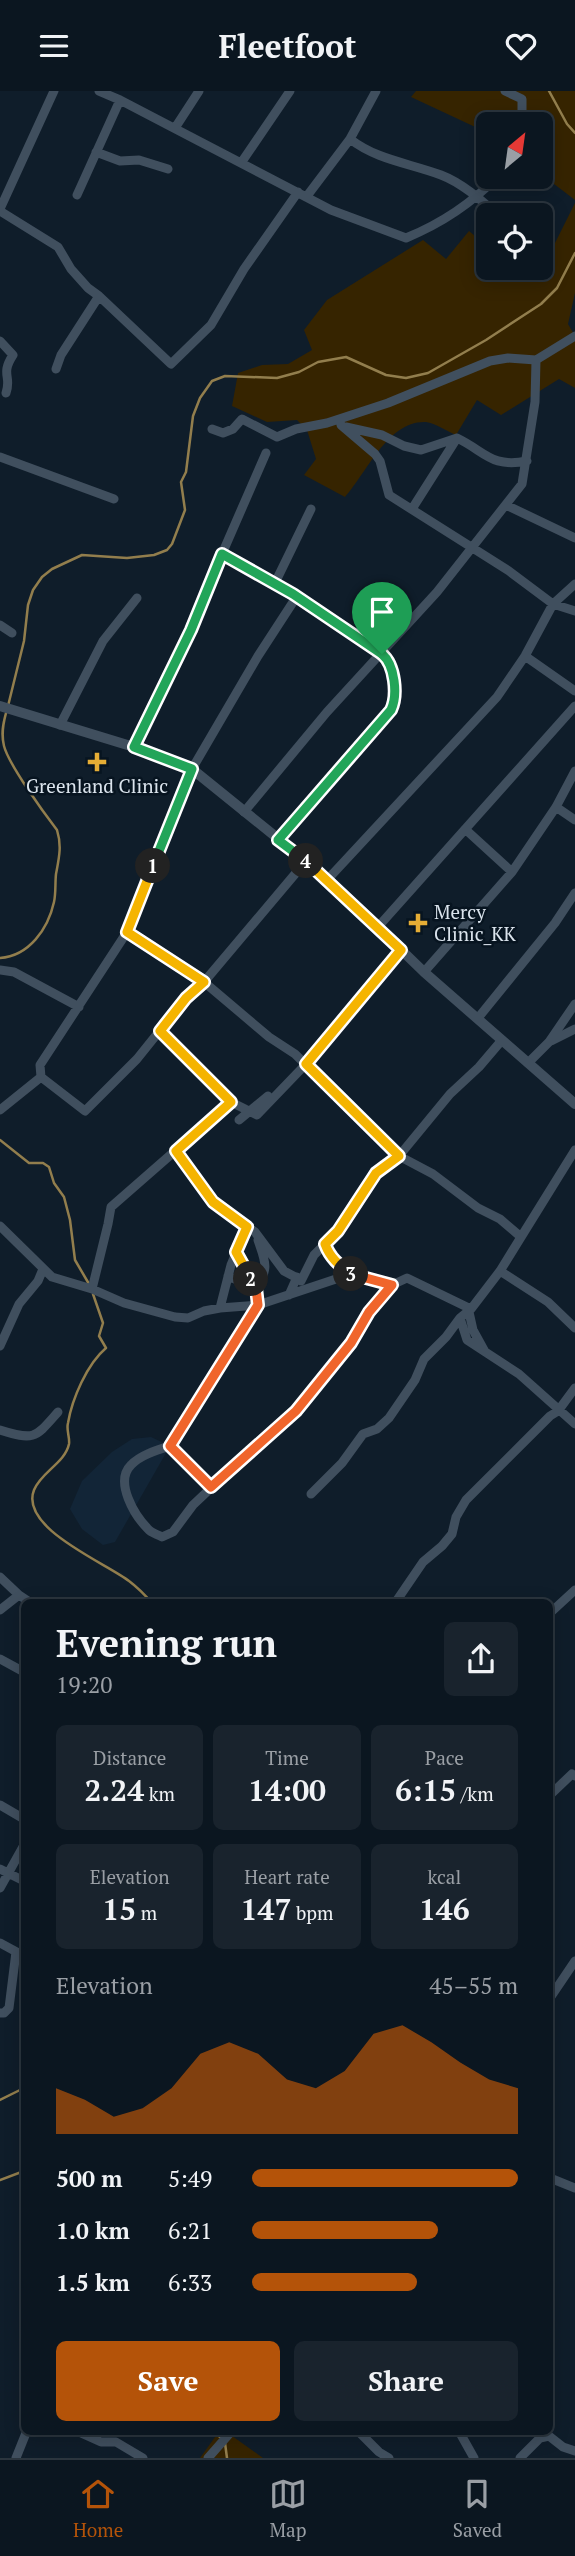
<!DOCTYPE html>
<html lang="en">
<head>
<meta charset="utf-8">
<style>
  :root { --surface:#0b1620; --page:#19232d; --text:#f1f3f6; --muted:#9a9fa5; --line:#2b353e; --accent:#b45309 }
  body { margin:0; font-family:"PT Serif",serif; background:var(--page); color:var(--text); height:100vh; display:flex; flex-direction:column; font-size:26px; white-space:nowrap }
  * { box-sizing:border-box; margin:0 }
  p { font-size:23px; color:var(--muted) }
  .icon { flex:none; width:38px; height:38px; fill:none; stroke:currentColor; stroke-width:2; stroke-linecap:round; stroke-linejoin:round }
  .map { position:relative; flex:1; overflow:hidden }
  .drawer { position:absolute; left:21px; top:1508px; width:532px; height:836px; display:flex; flex-direction:column; background:var(--surface); border-radius:10px; box-shadow:0 4px 18px #0003,0 0 0 2px var(--line) }
  .drawer>* { flex:none }
  .needle { width:46px; rotate:29deg }
  .tools { position:absolute; left:476px; top:21px; display:grid; gap:14px }
  .tools a { display:grid; place-items:center; width:77px; height:77px; border-radius:10px; background:var(--surface); box-shadow:0 4px 18px #0003,0 0 0 2px var(--line); font-size:35px }
  .pin { position:absolute; display:grid; place-items:center; width:60px; height:60px; color:#fff; margin:-72px -30px; border-radius:50% 50% 50% 0; rotate:-45deg; box-shadow:0 0 7px #0007 }
  .pin .icon { rotate:45deg }
  .km { position:absolute; width:35px; height:35px; margin:-18px; border-radius:50%; background:#222; color:#fff; font-size:19px; line-height:35px; text-align:center }
  .round { display:grid; place-items:center; flex:none; width:74px; height:74px; border-radius:10px; background:var(--page) }
  .headline { display:flex; align-items:center; justify-content:space-between; height:119px; padding:0 35px }
  h1 { font-size:38px; font-weight:800; line-height:52px }
  .stats { display:grid; grid-template-columns:repeat(3,1fr); gap:10px; height:119px; padding:7px 35px }
  .stats div { display:grid; align-content:center; border-radius:10px; background:var(--page); text-align:center }
  .stats b { font-size:30px; font-weight:800 }
  .stats small { font-size:19px; font-weight:400 }
  .stats p { font-size:19px }
  .chart { height:196px; padding:14px 35px }
  .chart p { display:flex; justify-content:space-between }
  .chart svg { width:100%; height:126px; margin-top:7px; fill:var(--accent); opacity:.7 }
  .button { display:flex; gap:14px; margin-top:auto; padding:14px 35px }
  .button a { flex:1; height:80px; border-radius:10px; background:var(--accent); color:#fff; font-size:28px; font-weight:800; line-height:80px; text-align:center }
  .button a+a { background:var(--page); color:var(--text) }
  ul { padding:0 35px; list-style:none; font-size:23px }
  li { display:grid; grid-template-columns:112px 84px 1fr; align-items:center; height:52px }
  li i { height:18px; border-radius:9px; background:var(--accent) }
  header { display:flex; justify-content:space-between; align-items:center; height:91px; padding:0 35px; background:var(--surface); font-size:32px; font-weight:800 }
  .tabs { display:flex; justify-content:space-around; align-items:center; height:98px; border-top:2px solid var(--line); background:var(--surface); font-size:19px; color:var(--muted) }
  .tabs a { display:grid; justify-items:center; gap:4px }
  .tabs .active { color:var(--accent) }
  .map>svg:first-child { display:block }
  .built { fill:#122537 }
  .green { fill:#362400 }
  .lines { fill:none; stroke-linecap:round; stroke-linejoin:round }
  .stream { stroke:#927e4d; stroke-width:2.5 }
  .minor { stroke:#404f5e; stroke-width:9 }
  .tertiary { stroke:#404f5e; stroke-width:10 }
  .split-1-casing { stroke:#fff; stroke-width:14 }
  .split-2-casing { stroke:#fff; stroke-width:14 }
  .split-3-casing { stroke:#fff; stroke-width:14 }
  .split-4-casing { stroke:#fff; stroke-width:14 }
  .split-5-casing { stroke:#fff; stroke-width:14 }
  .split-1 { stroke:#22a559; stroke-width:9 }
  .split-2 { stroke:#f5b400; stroke-width:9 }
  .split-3 { stroke:#f0652b; stroke-width:9 }
  .split-4 { stroke:#f5b400; stroke-width:9 }
  .split-5 { stroke:#22a559; stroke-width:9 }
  .poi-dot { fill:#e5ad35; stroke:#071420; stroke-width:2.5 }
  .labels { text-anchor:middle; stroke-width:5; stroke-linejoin:round; paint-order:stroke }
  .poi-label { font-size:19px; fill:#dbe4ed; stroke:#071420 }
</style>
</head>
<body>
<header><svg class="icon" aria-label="menu" viewBox="0 0 24 24"><path d="M4 6h16M4 12h16M4 18h16"/></svg>Fleetfoot<svg class="icon" aria-label="heart" viewBox="0 0 24 24"><path d="M12 20l-8-8c-3-5 5-10 8-4 3-6 11-1 8 4z"/></svg></header>
<div class="map">
<svg width="575" height="2367" viewBox="0 0 575 2367">
  <rect width="100%" height="100%" fill="#0f1d2a"/>
  <path class="built" d="M151 1346 170 1355 115 1451 103 1454 82 1438 70 1418 82 1390 112 1361 132 1348Z"/>
  <path class="green" d="M416 0H575V109L541 83V33H488V42L411 6Z
    M575 112V202L568 233 575 245V297L559 288 501 324 477 309 456 344C448 341 435 332 426 331 388 329 366 383 345 406L304 384 316 368 307 339 297 329 267 331 232 315 238 282 262 274 288 273 312 259 304 239 327 209 423 149 446 168 469 140 488 156V177H512L526 188 544 174Z
    M218 2342H228L263 2367H200Z"/>
  <g class="lines">
    <path class="stream" d="M549 0 567 33 575 42
      M8 615 24 550 28 514 33 499 42 486 52 478 82 464 127 467 154 464 167 459 172 453 185 419 181 391 186 381 193 325 200 307 212 290 225 285 277 287 299 281 318 271 346 266 386 284 406 287 428 282 486 249 541 213 557 197 575 162
      M0 867C29 865 48 838 54 811 56 802 55 792 56 783 59 767 62 755 57 739 44 722 9 674 4 655 1 643 3 633 6 622
      M0 1049 29 1072H43L49 1076 54 1092 64 1106 70 1129 75 1169 89 1193
      M93 1203 103 1232 99 1245 106 1257C87 1273 72 1308 68 1332 66 1339 70 1346 69 1353 65 1372 41 1381 34 1399 19 1437 106 1472 129 1490 137 1496 145 1504 152 1512
      M0 2009 24 1997
      M0 2089 24 2080
      M213 2342 222 2347
      M225 2352 227 2367"/>
    <path class="minor" d="M99 0 120 9 331 119 406 147C440 133 471 113 497 86
      M505 0 522 8V33
      M175 37 199 0
      M350 48C377 69 409 72 441 84 462 92 481 109 498 124
      M96 61 120 70 139 69 168 78
      M241 72 290 0
      M77 104 120 9
      M307 105 350 48 376 0
      M0 118 54 0
      M0 120 58 156 71 178 88 197 99 205 171 273 211 234 244 178 298 101
      M0 250 13 264C0 284 12 285 6 302
      M56 278 61 264 99 205
      M341 334 375 363 380 370 389 404 509 480 553 513 575 520
      M346 336 382 344 404 355 421 359 457 347C486 361 491 377 527 370
      M212 338 223 342 233 338 242 328 277 346 296 338 327 332 388 312 490 270 508 267 536 269 575 245
      M266 362 222 463 297 505 382 563C395 574 398 604 391 619L278 749
      M0 366 114 408
      M506 414 575 447
      M412 418 457 347
      M275 492 311 418
      M297 505 258 565 192 678 127 841 40 974 41 986 85 1020 137 968 186 907 204 891 306 770
      M0 534 12 542
      M525 565 575 600
      M60 634 103 550 137 507
      M134 656 191 539 224 460
      M556 716 575 729
      M244 721 327 621 437 501 522 393 535 311 536 269
      M465 738 512 781
      M328 788 497 606 525 565 553 513 575 493
      M377 837 575 615
      M127 841 204 891 269 946 295 963 399 1065 433 1083 478 1117 500 1128 521 1146
      M0 879 14 881 79 916
      M424 881 512 781 556 716 575 680
      M349 919 400 859
      M478 927 555 832 575 802
      M160 940 231 1011
      M551 950 575 938
      M528 972 549 951 575 913
      M0 1019 41 986
      M239 1029 268 1005
      M176 1061 213 1111 255 1141 284 1180 299 1188
      M0 1135 52 1186 92 1198 124 1212 175 1226 188 1227 204 1220 220 1217 258 1214 256 1197 236 1161
      M325 1153C330 1167 339 1174 351 1183
      M500 1180 548 1211 575 1237
      M228 1185 256 1197C270 1177 265 1170 258 1149
      M92 1198 108 1133 111 1116 231 1011 257 1024 306 973 352 916
      M289 1204 297 1186 301 1190 314 1164 338 1140 376 1082 399 1065 450 1003 479 976 502 949
      M220 1217 231 1174 247 1136
      M469 1221 473 1239 484 1259
      M460 1227 467 1249 519 1283 575 1333
      M0 1255 19 1213 38 1190 43 1178
      M0 1339C35 1350 35 1347 58 1321
      M170 1355C157 1359 140 1364 131 1374 114 1391 135 1425 148 1438 151 1442 157 1443 162 1446L173 1441 193 1414 211 1397 296 1320 351 1252 369 1221 392 1194
      M211 1397 170 1355 258 1214 351 1183 392 1194 407 1187 471 1218 500 1180 575 1059
      M311 1403 342 1372 363 1343 377 1338 389 1327 415 1289 424 1268 446 1246 460 1227 471 1218
      M0 1486 19 1504 31 1512
      M395 1512 423 1471 442 1455 452 1443 456 1426 466 1409 550 1325 558 1320 575 1297
      M0 1519 19 1504
      M550 1522 575 1499
      M0 1568 24 1581
      M550 1704 572 1683 575 1685
      M0 1714 24 1728
      M0 1778 24 1790
      M0 1797 24 1754
      M0 1852 24 1865
      M550 1907 575 1870
      M0 1922H4L9 1917 16 1861
      M550 2087 575 2097
      M81 2342 101 2351H116L143 2367
      M360 2342 379 2361 389 2367
      M460 2342 474 2367
      M16 2367 26 2342
      M208 2367 230 2342
      M520 2367 540 2347 549 2345 563 2356 575 2360"/>
    <path class="tertiary" d="M0 615 134 656 192 678 328 788 424 881 575 1013"/>
  </g>
  <g class="lines">
    <defs>
      <path id="split-1" d="M153 775 192 678 134 656 191 539 222 463 293 503 382 563"/>
      <path id="split-2" d="M153 775 127 841 204 891 186 907 160 940 231 1011 176 1060 213 1111 247 1136 236 1161 251 1188"/>
      <path id="split-3" d="M251 1188 256 1197 258 1214 170 1355 211 1396 296 1320 351 1252 369 1221 392 1194 351 1183"/>
      <path id="split-4" d="M306 770 401 859 306 973 399 1065 376 1082 338 1140 325 1153C330 1167 339 1174 351 1183"/>
      <path id="split-5" d="M306 770 278 749 391 619C398 604 395 574 382 563"/>
    </defs>
    <use href="#split-1" class="split-1-casing"/>
    <use href="#split-2" class="split-2-casing"/>
    <use href="#split-3" class="split-3-casing"/>
    <use href="#split-4" class="split-4-casing"/>
    <use href="#split-5" class="split-5-casing"/>
    <use href="#split-1" class="split-1"/>
    <use href="#split-2" class="split-2"/>
    <use href="#split-3" class="split-3"/>
    <use href="#split-4" class="split-4"/>
    <use href="#split-5" class="split-5"/>
  </g>
  <g class="poi-dot">
    <path d="M93.5 660.5h7v7h7v7h-7v7h-7v-7h-7v-7h7z"/>
    <path d="M414.5 821.5h7v7h7v7h-7v7h-7v-7h-7v-7h7z"/>
  </g>
  <g class="labels">
    <g class="poi-label">
      <text x="97" y="702">Greenland Clinic</text>
      <text x="434" y="828" text-anchor="start">Mercy<tspan x="434" dy="22">Clinic_KK</tspan></text>
    </g>
  </g>
</svg>
<div class="tools">
<a><svg class="needle" viewBox="-14 -14 28 28"><path d="M0-13l5 13h-10z" fill="#e53935"/><path d="M0 13l5-13h-10z" fill="#9a9fa5"/></svg></a>
<a><svg class="icon" aria-label="locate" viewBox="0 0 24 24"><circle cx="12" cy="12" r="6"/><path d="M12 2v4M12 18v4M2 12h4M18 12h4"/></svg></a>
</div>
<div class="pin" style="left:382px;top:563px;background:#1e9e55"><svg class="icon" aria-label="arrive" viewBox="0 0 24 24"><path d="M6 21V4h12l-3 4 3 4H6"/></svg></div>
<b class="km" style="left:153px;top:775px">1</b>
<b class="km" style="left:251px;top:1188px">2</b>
<b class="km" style="left:351px;top:1183px">3</b>
<b class="km" style="left:306px;top:770px">4</b>
<section class="drawer">
<div class="headline"><div><h1>Evening run</h1><p>19:20</p></div><a class="round"><svg class="icon" aria-label="share" viewBox="0 0 24 24"><path d="M12 15V3M7 8l5-5 5 5M5 13v7h14v-7"/></svg></a></div>
<div class="stats">
<div><p>Distance</p><b>2.24<small> km</small></b></div>
<div><p>Time</p><b>14:00</b></div>
<div><p>Pace</p><b>6:15<small> /km</small></b></div>
</div>
<div class="stats">
<div><p>Elevation</p><b>15<small> m</small></b></div>
<div><p>Heart rate</p><b>147<small> bpm</small></b></div>
<div><p>kcal</p><b>146</b></div>
</div>
<div class="chart"><p><span>Elevation</span>45–55 m</p>
<svg viewBox="0 0 160 44" preserveAspectRatio="none"><path d="M0 44V28L10 32L20 38L30 35L40 28L50 16L60 12L70 16L80 25L90 28L100 22L110 9L120 6L130 12L140 19L150 25L160 28V44z"/></svg>
</div>
<ul>
<li><b>500 m</b>5:49<i style="width:100%"></i></li>
<li><b>1.0 km</b>6:21<i style="width:70%"></i></li>
<li><b>1.5 km</b>6:33<i style="width:62%"></i></li>
</ul>
<div class="button"><a>Save</a><a>Share</a></div>
</section>
</div>
<nav class="tabs">
<a class="active"><svg class="icon" aria-label="home" viewBox="0 0 24 24"><path d="M3 11l9-7 9 7M6 9v11h12V9"/></svg>Home</a>
<a><svg class="icon" aria-label="map" viewBox="0 0 24 24"><path d="M3 6l6-2 6 2 6-2v14l-6 2-6-2-6 2zM9 4v14M15 6v14"/></svg>Map</a>
<a><svg class="icon" aria-label="saved" viewBox="0 0 24 24"><path d="M7 4h10v16l-5-4-5 4z"/></svg>Saved</a>
</nav>
</body>
</html>
